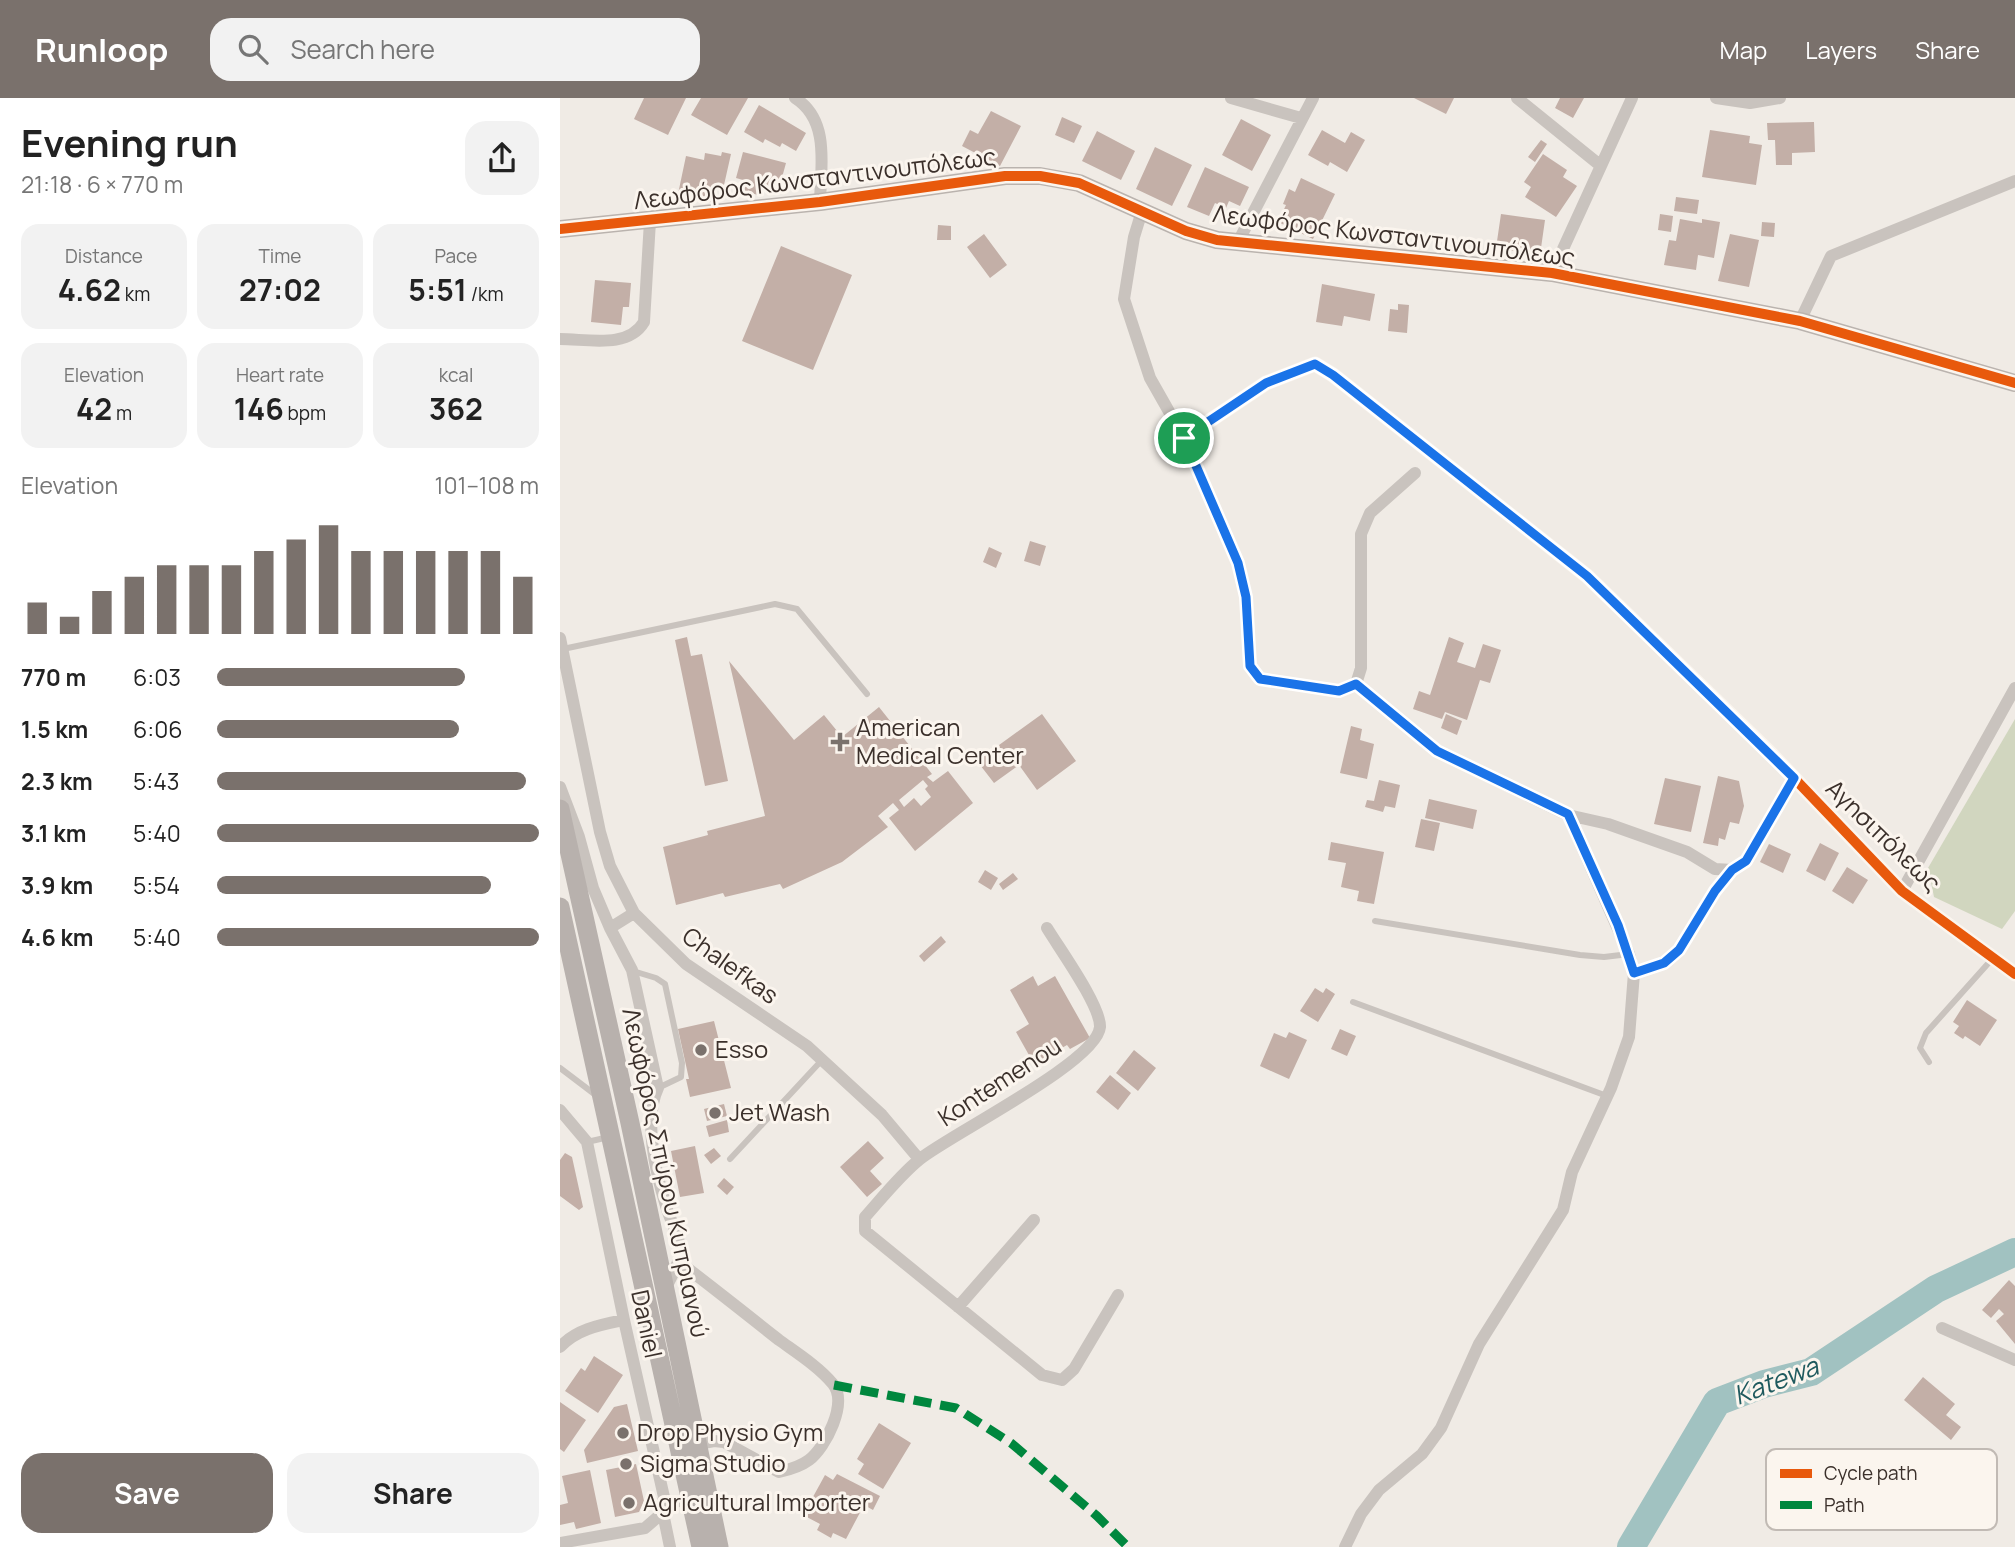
<!DOCTYPE html>
<html lang="en">
<head>
<meta charset="utf-8">
<style>
  :root { --surface:#fff; --page:#f2f2f2; --text:#222; --muted:#767676; --accent:#7a716c }
  body { margin:0; font-family:Manrope,sans-serif; background:var(--page); color:var(--text); height:100vh; display:flex; flex-direction:column; font-size:26px; white-space:nowrap }
  * { box-sizing:border-box; margin:0 }
  p { font-size:23px; color:var(--muted) }
  .icon { flex:none; width:38px; height:38px; fill:none; stroke:currentColor; stroke-width:2; stroke-linecap:round; stroke-linejoin:round }
  .map { position:relative; flex:1; overflow:hidden }
  .panel { display:flex; flex-direction:column; background:var(--surface); width:560px }
  .panel>* { flex:none }
  .pin { position:absolute; display:grid; place-items:center; width:60px; height:60px; color:#fff; margin:-30px; border:4px solid #fff; border-radius:50%; box-shadow:0 2px 7px #0007 }
  .round { display:grid; place-items:center; flex:none; width:74px; height:74px; border-radius:21px; background:var(--page) }
  .overview { display:flex; align-items:center; justify-content:space-between; height:119px; padding:0 21px }
  h1 { font-size:38px; font-weight:700; line-height:52px }
  .metrics { display:grid; grid-template-columns:repeat(3,1fr); gap:10px; height:119px; padding:7px 21px }
  .metrics div { display:grid; align-content:center; border-radius:18px; background:var(--page); text-align:center }
  .metrics b { font-size:30px; font-weight:700 }
  .metrics small { font-size:19px; font-weight:400 }
  .metrics p { font-size:19px }
  .chart { height:196px; padding:14px 21px }
  .chart p { display:flex; justify-content:space-between }
  .chart svg { width:100%; height:126px; margin-top:7px; stroke:var(--accent); stroke-width:6 }
  .primary-button { display:flex; gap:14px; margin-top:auto; padding:14px 21px }
  .primary-button a { flex:1; height:80px; border-radius:21px; background:var(--accent); color:#fff; font-size:28px; font-weight:700; line-height:80px; text-align:center }
  .primary-button a+a { background:var(--page); color:var(--text) }
  ul { padding:0 21px; list-style:none; font-size:23px }
  li { display:grid; grid-template-columns:112px 84px 1fr; align-items:center; height:52px }
  li i { height:18px; border-radius:9px; background:var(--accent) }
  header { display:flex; align-items:center; gap:42px; box-sizing:border-box; height:98px; padding:0 35px; background:var(--accent); color:#fff }
  header strong { font-size:33px }
  nav { display:flex; gap:38px; margin-inline-start:auto; font-size:24px }
  .search { width:490px; height:63px; background:var(--page); display:flex; align-items:center; gap:18px; box-sizing:border-box; padding:0 24px; border-radius:21px; color:var(--muted); font-size:26px }
  main { display:flex; flex:1; min-height:0 }
  .map>svg:first-child { display:block }
  .green { fill:#d1d6bf }
  .lines { fill:none; stroke-linecap:round; stroke-linejoin:round }
  .river { stroke:#a1c2c1; stroke-width:28 }
  .building { fill:#c3afa7; fill-rule:evenodd }
  .lane { stroke:#c9c3be; stroke-width:6 }
  .street { stroke:#c9c3be; stroke-width:12 }
  .secondary { stroke:#bab3ae; stroke-width:18 }
  .primary { stroke:#b8b1ad; stroke-width:19 }
  .quiet { stroke:#00873e; stroke-width:9; stroke-dasharray:18 9; stroke-linecap:butt }
  .cycleway-casing { stroke:#fbf5ee; stroke-width:15 }
  .cycleway { stroke:#e8590c; stroke-width:10 }
  .route-casing { stroke:#fff; stroke-width:14 }
  .route { stroke:#1a73e8; stroke-width:9 }
  .poi-dot { fill:#7a716c; stroke:#fbf5ee; stroke-width:2.5 }
  .labels { text-anchor:middle; stroke-width:6; stroke-linejoin:round; paint-order:stroke }
  .street-label { font-size:24px; fill:#3b302b; stroke:#fbf5ee }
  .poi-label { font-size:24px; fill:#3b302b; stroke:#fbf5ee; text-anchor:start }
  .water-label { font-size:26px; font-style:italic; fill:#1f5a5e; stroke:#fbf5ee }
  .key { fill:#fbf5ee; stroke:#c1bab4; stroke-width:2 }
  .key-label { font-size:19px; fill:#3b302b }
</style>
</head>
<body>
<header>
<strong>Runloop</strong>
<div class="search"><svg class="icon" aria-label="search" viewBox="0 0 24 24"><circle cx="10" cy="10" r="6"/><path d="M15 15l6 6"/></svg>Search here</div>
<nav><a>Map</a><a>Layers</a><a>Share</a></nav>
</header>
<main>
<section class="panel">
<div class="overview"><div><h1>Evening run</h1><p>21:18 · 6 × 770 m</p></div><a class="round"><svg class="icon" aria-label="share" viewBox="0 0 24 24"><path d="M12 15V3M7 8l5-5 5 5M5 13v7h14v-7"/></svg></a></div>
<div class="metrics">
<div><p>Distance</p><b>4.62<small> km</small></b></div>
<div><p>Time</p><b>27:02</b></div>
<div><p>Pace</p><b>5:51<small> /km</small></b></div>
</div>
<div class="metrics">
<div><p>Elevation</p><b>42<small> m</small></b></div>
<div><p>Heart rate</p><b>146<small> bpm</small></b></div>
<div><p>kcal</p><b>362</b></div>
</div>
<div class="chart"><p><span>Elevation</span>101–108 m</p>
<svg viewBox="0 0 160 44" preserveAspectRatio="none"><path d="M5 44V33M15 44V38M25 44V29M35 44V24M45 44V20M55 44V20M65 44V20M75 44V15M85 44V11M95 44V6M105 44V15M115 44V15M125 44V15M135 44V15M145 44V15M155 44V24"/></svg>
</div>
<ul>
<li><b>770 m</b>6:03<i style="width:77%"></i></li>
<li><b>1.5 km</b>6:06<i style="width:75%"></i></li>
<li><b>2.3 km</b>5:43<i style="width:96%"></i></li>
<li><b>3.1 km</b>5:40<i style="width:100%"></i></li>
<li><b>3.9 km</b>5:54<i style="width:85%"></i></li>
<li><b>4.6 km</b>5:40<i style="width:100%"></i></li>
</ul>
<div class="primary-button"><a>Save</a><a>Share</a></div>
</section>
<div class="map">
<svg width="1455" height="1449" viewBox="0 0 1455 1449">
  <rect width="100%" height="100%" fill="#f0ebe5"/>
  <path class="green" d="M1455 621V813L1442 831 1374 799 1368 770Z"/>
  <g class="lines">
    <path class="river" d="M1071 1449 1157 1304 1204 1286 1251 1274 1376 1191 1455 1154"/>
  </g>
  <path class="building" d="M84 0H126L108 37 74 21Z
    M141 0H188L167 37 131 17Z
    M854 0H894L886 16Z
    M1000 0H1024L1013 20 995 10Z
    M199 7 246 35 236 53 222 45 220 49 205 41 203 45 184 34Z
    M431 13 461 28 440 68 402 48 410 32 418 36Z
    M502 19 522 28 514 45 495 37Z
    M681 21 711 37 692 73 662 57Z
    M1254 24 1255 54 1232 55V67H1216L1215 42H1208L1207 25Z
    M762 32 785 45 791 34 805 42 787 74 770 64 768 68 748 57Z
    M1150 32 1190 38 1189 45 1202 47 1196 87 1142 79Z
    M537 33 575 53 561 82 522 63Z
    M981 42 987 46 975 64 968 59Z
    M595 49 632 67 612 108 576 91Z
    M162 54 171 56 164 87 155 85 151 104 118 96 126 58 144 62 145 55 161 58Z
    M183 54 226 65 218 94 200 89 198 97 180 92 183 82 176 80Z
    M983 56 1007 72 1003 79 1017 88 996 119 965 99 971 89 964 84Z
    M645 69 689 89 680 108 669 103 666 110 655 105 649 118 627 109Z
    M741 80 775 96 753 141 718 124 726 107 723 106 729 91 735 94Z
    M1116 99 1139 102 1137 116 1114 113Z
    M941 116 985 122 980 157 936 150Z
    M1100 116 1113 118 1111 134 1098 132Z
    M1120 121 1142 125V121L1160 124 1154 160 1138 157 1136 172 1104 167 1109 142 1116 143Z
    M1202 124 1215 125 1214 139 1201 138Z
    M378 127 391 128V142H377Z
    M424 136 447 167 430 180 407 149Z
    M1170 136 1199 142 1189 189 1158 183Z
    M221 148 292 177 253 272 182 243Z
    M35 182 71 185 69 209H63L61 227 31 224Z
    M762 186 815 196 810 223 784 218 782 228 756 224Z
    M838 206 849 207 847 235 828 233 830 211 838 212Z
    M470 443 486 448 480 468 464 463Z
    M429 449 442 455 436 470 423 464Z
    M127 539 131 558 142 556 168 683 145 688 115 542Z
    M889 539 904 545 897 564 915 570 923 546 941 552 930 585 920 582 907 622 885 614 882 621 853 611 859 593 870 597Z
    M169 563 234 642 264 617 282 639 319 609 372 676 367 679 373 684 388 673 413 705 355 753 329 720 339 712 333 705 318 718 328 729 282 764 223 791 220 786 165 799 163 795 116 807 103 749 148 737 147 733 205 718ZM363 682 368 688 365 691 371 699 361 708 354 700 344 709 339 702Z
    M482 616 516 663 477 692 459 667 434 685 417 663Z
    M886 616 902 623 897 637 881 630Z
    M791 628 802 631 800 642 814 646 807 681 780 675Z
    M1158 678 1179 683 1184 708 1179 726 1170 724 1165 742 1159 740 1158 748 1143 745Z
    M1105 680 1141 688 1131 734 1094 726Z
    M819 682 840 687 835 710 825 708 823 714 805 709 807 702 814 703Z
    M869 701 917 712 913 731 865 720Z
    M861 721 880 725 874 753 855 749Z
    M771 744 824 754 814 806 797 803 799 793 781 789 786 765 768 762Z
    M1260 745 1279 755 1265 783 1246 773Z
    M1209 746 1231 756 1223 775 1200 764Z
    M1287 769 1308 782 1293 806 1272 793Z
    M425 772 438 780 431 792 418 784Z
    M453 775 458 781 443 792 439 786Z
    M381 838 386 844 364 864 359 858Z
    M473 878 478 888 495 878 530 940 510 951 507 947 474 966 456 934 469 926 450 892Z
    M755 890 763 895 766 890 775 896 758 924 740 913Z
    M1407 902 1437 922 1420 948 1405 938 1403 941 1394 935 1399 928 1393 924Z
    M154 923 171 990 130 999 126 981H129L118 931Z
    M780 931 796 938 787 958 771 951Z
    M729 934 747 942 729 981 700 968 714 935 726 940Z
    M574 952 596 970 578 993 556 975Z
    M550 977 571 995 558 1012 536 994Z
    M164 1006 167 1018 147 1023 144 1011Z
    M167 1022 169 1034 149 1039 146 1028Z
    M308 1043 324 1060 310 1073 322 1086 307 1099 280 1069Z
    M135 1048 144 1095 120 1099 111 1053Z
    M154 1050 161 1058 151 1066 144 1057Z
    M5 1055 12 1059 23 1109 19 1112 0 1098V1062Z
    M164 1080 174 1089 167 1097 157 1088Z
    M1449 1182 1455 1188V1246L1436 1223 1444 1216 1439 1211 1431 1220 1422 1212Z
    M34 1258 63 1277 38 1315 5 1293 21 1270 25 1273Z
    M1363 1279 1395 1306 1386 1317 1401 1329 1391 1342 1344 1302Z
    M0 1304 26 1322 4 1354 0 1351Z
    M67 1306 78 1353 27 1365 24 1352 54 1309Z
    M319 1325 351 1345 323 1391 298 1376 304 1366 297 1361Z
    M76 1366 84 1403 79 1414 55 1419 46 1372Z
    M30 1372 41 1425 16 1431 14 1424 0 1427V1407L8 1405 2 1378Z
    M277 1376 320 1398 313 1412 304 1407 286 1441 273 1435 271 1440 257 1432 260 1426 243 1417 265 1377 273 1382Z"/>
  <g class="lines">
    <path class="lane" d="M3 551 215 506 237 511 307 596
      M815 823 1020 857 1044 859 1069 856
      M73 873 96 880 105 886 122 965 121 979 98 990
      M793 904 1047 998
      M1369 964 1360 950 1366 935 1433 860
      M0 970 37 998
      M27 1044 49 1039
      M170 1061 262 962
      M103 1408 129 1405"/>
    <path class="street" d="M235 0C270 22 261 68 260 104
      M671 0 741 20
      M957 0 1041 68
      M1156 0 1190 5 1220 0
      M582 113 574 139 564 201 590 280 624 340 678 465 686 499 690 568 700 581 779 593 796 586 801 570V436L810 415 855 375
      M678 144 753 0
      M992 175 1072 0
      M1240 223 1271 158 1455 83
      M0 241C28 241 68 251 84 224L90 123
      M624 340 706 285 755 266 773 277 1027 478 1212 657 1342 793 1455 876
      M0 540 40 734 50 768 74 815 126 866 247 948 322 1017 359 1061
      M796 586 877 653 917 673 1008 717 1048 726 1127 754 1155 771 1172 772 1186 763 1234 680
      M0 689 19 739 33 790 50 830 72 872 98 990C83 1021 96 1076 106 1108 110 1123 121 1139 120 1155 119 1167 110 1180 106 1190
      M1342 793 1455 590
      M50 830 74 815
      M487 830C499 850 541 908 540 929 537 964 391 1036 360 1061 340 1077 322 1100 305 1119V1133L482 1277 502 1282 514 1271 558 1197
      M1074 875 1104 865 1119 852 1155 793 1172 772
      M0 1012 27 1044 64 1222 104 1399 100 1417 85 1430 0 1445
      M118 1163C152 1189 185 1215 219 1242 237 1255 259 1269 273 1286 288 1305 266 1349 249 1362 241 1368 228 1372 219 1374L164 1344 154 1343 138 1346
      M398 1209 474 1122
      M1382 1230 1455 1262
      M0 1249C17 1231 40 1227 64 1222
      M100 1417 104 1420 110 1449
      M785 1449 801 1416 819 1392 862 1356 881 1330 919 1246 1003 1112 1012 1074 1051 990 1069 939 1074 875 1069 856 1008 717"/>
    <path class="secondary" d="M0 131 260 104 445 78H480L519 85 626 133 657 142 992 175 1240 223 1455 285"/>
    <path class="primary" d="M0 711 70 1025 159 1449
      M0 809 141 1449"/>
    <path class="quiet" d="M274 1287 396 1310 451 1345 537 1418 568 1449"/>
    <defs>
      <path id="cycleway" d="M0 131 260 104 445 78H480L519 85 626 133 657 142 992 175 1240 223 1455 285
        M624 340 706 285 755 266 773 277 1027 478 1212 657 1342 793 1455 876"/>
    </defs>
    <use href="#cycleway" class="cycleway-casing"/>
    <use href="#cycleway" class="cycleway"/>
  </g>
  <g class="lines">
    <defs>
      <path id="route" d="M755 266 773 277 1027 478 1234 680 1186 763 1172 772 1155 793 1119 852 1104 865 1074 875 1058 827 1008 716 877 653 796 586 779 593 700 581 690 568 686 499 678 465 624 340 706 285Z"/>
    </defs>
    <use href="#route" class="route-casing"/>
    <use href="#route" class="route"/>
  </g>
  <g class="poi-dot">
    <path d="M276.5 633.5h7v7h7v7h-7v7h-7v-7h-7v-7h7z"/>
    <circle cx="141" cy="952" r="7"/>
    <circle cx="155" cy="1015" r="7"/>
    <circle cx="63" cy="1335" r="7"/>
    <circle cx="66" cy="1366" r="7"/>
    <circle cx="69" cy="1405" r="7"/>
  </g>
  <g class="labels">
    <g class="street-label">
      <text transform="translate(255 81) rotate(-7)" y="8">Λεωφόρος Κωνσταντινουπόλεως</text>
      <text transform="translate(834 138) rotate(7)" y="8">Λεωφόρος Κωνσταντινουπόλεως</text>
      <text transform="translate(1323 738) rotate(44)" y="8">Αγησιπόλεως</text>
      <text transform="translate(170 868) rotate(36)" y="8">Chalefkas</text>
      <text transform="translate(440 984) rotate(-33)" y="8">Kontemenou</text>
      <text transform="translate(105 1075) rotate(78)" y="8">Λεωφόρος Σπύρου Κυπριανού</text>
      <text transform="translate(86 1226) rotate(78)" y="8">Daniel</text>
    </g>
    <g class="poi-label">
      <text x="296" y="638">American<tspan x="296" dy="28">Medical Center</tspan></text>
      <text x="155" y="960">Esso</text>
      <text x="169" y="1023">Jet Wash</text>
      <text x="77" y="1343">Drop Physio Gym</text>
      <text x="80" y="1374">Sigma Studio</text>
      <text x="83" y="1413">Agricultural Importer</text>
    </g>
    <g class="water-label">
      <text transform="translate(1216 1283) rotate(-21)" y="9">Katewa</text>
    </g>
  </g>
  <rect x="1206" y="1351" width="231" height="81" rx="10" class="key"/>
  <rect x="1220" y="1371" width="32" height="9" fill="#e8590c"/>
  <rect x="1220" y="1403" width="32" height="8" fill="#00873e"/>
  <g class="key-label">
    <text x="1264" y="1382">Cycle path</text>
    <text x="1264" y="1414">Path</text>
  </g>
</svg>
<div class="pin" style="left:624px;top:340px;background:#1e9e55"><svg class="icon" aria-label="arrive" viewBox="0 0 24 24"><path d="M6 21V4h12l-3 4 3 4H6"/></svg></div>
</div>
</main>
</body>
</html>
